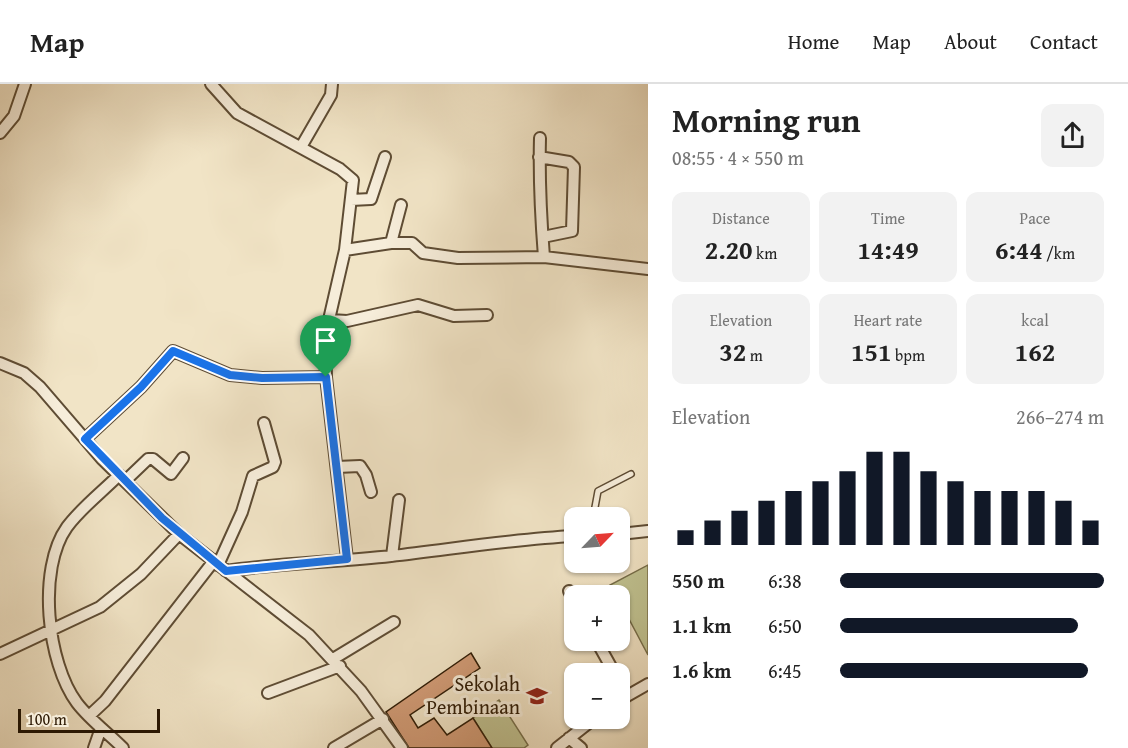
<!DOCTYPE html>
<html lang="en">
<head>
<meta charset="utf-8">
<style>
  :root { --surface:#fff; --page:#f2f2f2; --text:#222; --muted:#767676; --line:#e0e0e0; --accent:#111827 }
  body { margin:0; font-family:"Gentium Book Plus",serif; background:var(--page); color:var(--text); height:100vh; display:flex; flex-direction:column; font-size:22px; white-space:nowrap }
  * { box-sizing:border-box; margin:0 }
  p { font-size:20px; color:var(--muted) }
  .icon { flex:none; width:33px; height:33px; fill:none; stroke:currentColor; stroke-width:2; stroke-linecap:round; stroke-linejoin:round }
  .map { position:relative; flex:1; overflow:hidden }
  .side { display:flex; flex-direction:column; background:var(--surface); width:480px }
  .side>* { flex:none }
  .needle { width:39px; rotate:65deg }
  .tools { position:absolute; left:564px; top:423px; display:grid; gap:12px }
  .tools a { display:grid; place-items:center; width:66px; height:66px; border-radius:12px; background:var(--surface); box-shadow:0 2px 4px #0004; font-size:30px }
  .scale { position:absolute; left:18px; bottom:15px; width:142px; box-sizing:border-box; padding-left:6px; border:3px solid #2d1903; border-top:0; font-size:16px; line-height:21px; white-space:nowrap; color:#2d1903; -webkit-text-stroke:4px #f6edda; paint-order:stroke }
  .pin { position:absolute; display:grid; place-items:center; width:51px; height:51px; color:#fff; margin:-62px -26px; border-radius:50% 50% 50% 0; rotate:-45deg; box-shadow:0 0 6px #0007 }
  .pin .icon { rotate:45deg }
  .round { display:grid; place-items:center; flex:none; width:63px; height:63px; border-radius:12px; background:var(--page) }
  .head { display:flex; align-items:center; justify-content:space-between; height:102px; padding:0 24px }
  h1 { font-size:33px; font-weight:700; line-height:45px }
  .stats { display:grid; grid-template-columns:repeat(3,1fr); gap:9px; height:102px; padding:6px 24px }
  .stats div { display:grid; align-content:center; border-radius:12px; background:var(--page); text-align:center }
  .stats b { font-size:26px; font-weight:700 }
  .stats small { font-size:16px; font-weight:400 }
  .stats p { font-size:16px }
  .chart { height:168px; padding:12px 24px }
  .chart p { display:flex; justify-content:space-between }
  .chart svg { width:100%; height:108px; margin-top:6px; stroke:var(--accent); stroke-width:6 }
  ul { padding:0 24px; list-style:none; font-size:20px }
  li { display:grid; grid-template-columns:96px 72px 1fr; align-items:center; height:45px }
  li i { height:15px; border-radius:8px; background:var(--accent) }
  header { display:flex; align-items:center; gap:36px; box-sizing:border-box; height:84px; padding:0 30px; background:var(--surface); border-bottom:2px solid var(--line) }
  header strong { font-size:28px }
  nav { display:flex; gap:33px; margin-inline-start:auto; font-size:21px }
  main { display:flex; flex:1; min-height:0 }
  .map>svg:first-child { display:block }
  .green { fill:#c0c291; stroke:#766e4a; stroke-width:1.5 }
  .building { fill:#d19a75; stroke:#2d1903; stroke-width:1.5 }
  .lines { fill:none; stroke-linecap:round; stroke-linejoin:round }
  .service-casing { stroke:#5e4c34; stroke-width:8 }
  .minor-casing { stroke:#5e4c34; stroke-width:14 }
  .service { stroke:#f6edda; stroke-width:5 }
  .minor { stroke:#f6edda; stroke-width:10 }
  .route-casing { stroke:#fff; stroke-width:12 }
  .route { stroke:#1a73e8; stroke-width:8 }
  .labels { text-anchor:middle; stroke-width:6; stroke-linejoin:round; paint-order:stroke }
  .poi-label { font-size:20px; fill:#2d1903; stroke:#f6edda; text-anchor:end }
</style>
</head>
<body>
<header>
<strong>Map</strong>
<nav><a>Home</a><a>Map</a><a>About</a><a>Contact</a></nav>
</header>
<main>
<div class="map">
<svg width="648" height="664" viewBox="0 0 648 664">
  <rect width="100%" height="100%" fill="#f1e4c6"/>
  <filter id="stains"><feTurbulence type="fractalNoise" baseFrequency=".00333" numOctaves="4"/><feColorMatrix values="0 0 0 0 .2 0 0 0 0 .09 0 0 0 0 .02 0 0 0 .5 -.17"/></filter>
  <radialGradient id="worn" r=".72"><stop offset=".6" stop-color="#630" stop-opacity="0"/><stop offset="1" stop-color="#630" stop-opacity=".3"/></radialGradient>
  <path class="green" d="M648 481V571L620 518V512L616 511 610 501Z
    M499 616 528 661 524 664H492L473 634Z"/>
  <path class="building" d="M471 569 480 584 410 631 418 644 434 634 447 651 473 634 492 664H409L386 628Z"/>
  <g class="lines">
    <defs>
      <path id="service" d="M593 434 598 407 631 390"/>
      <path id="minor" d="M211 0 237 29 340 85 353 96 345 166 325 253 326 293 347 475
        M0 49 14 32 25 0
        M540 54C539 92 541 135 544 173
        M301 63 331 11 332 0
        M539 73 569 78 574 83 572 147 543 153
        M351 116 371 115 385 73
        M391 159 401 121
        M345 166 391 159H412L423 169 458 174 544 173 648 185
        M330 236 347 237 418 221 454 232 487 231
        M0 279 24 289 40 303 102 375 179 450 309 551 361 607 402 664
        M85 355 141 303 173 267 230 291 262 294 326 293
        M337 383 360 382 366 391 371 408
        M119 391C102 408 81 424 67 443 37 485 47 579 77 619 90 636 108 649 123 664
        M125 397 148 375H153L171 390 183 374
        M620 450 648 447
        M392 472 399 416
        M218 481 242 428 253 392 273 383 275 378 264 339
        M226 487C281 479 336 478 391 472 453 465 513 455 574 452
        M569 507 574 517
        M596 556 615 590
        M0 570 100 523 141 490 179 450
        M333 575 394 538
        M620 599 627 612
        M268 609 340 582
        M620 616 648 600
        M89 632 105 617 213 478
        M569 654 581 664
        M94 664 101 644
        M334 664 383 635
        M557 664 595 634"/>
    </defs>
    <use href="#service" class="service-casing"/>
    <use href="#minor" class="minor-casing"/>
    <use href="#service" class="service"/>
    <use href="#minor" class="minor"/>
  </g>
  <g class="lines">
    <defs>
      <path id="route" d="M173 267 230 291 262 294 326 293 347 475 226 487 162 434 85 355 141 303Z"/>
    </defs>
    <use href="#route" class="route-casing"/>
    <use href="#route" class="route"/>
  </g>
  <defs>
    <symbol id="school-bare" viewBox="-9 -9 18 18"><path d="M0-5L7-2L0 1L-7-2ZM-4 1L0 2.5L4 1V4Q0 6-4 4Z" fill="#8f2418" stroke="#f6edda" stroke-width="2.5" paint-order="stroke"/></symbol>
  </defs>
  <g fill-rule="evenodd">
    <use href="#school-bare" x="522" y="597" width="30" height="30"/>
  </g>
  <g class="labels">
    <g class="poi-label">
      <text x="520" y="607">Sekolah<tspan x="520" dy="23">Pembinaan</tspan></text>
    </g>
  </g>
  <rect width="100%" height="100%" filter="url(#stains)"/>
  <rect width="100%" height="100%" fill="url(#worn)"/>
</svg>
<div class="tools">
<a><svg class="needle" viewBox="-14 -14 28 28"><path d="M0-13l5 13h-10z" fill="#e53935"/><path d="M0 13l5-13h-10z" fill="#767676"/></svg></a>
<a>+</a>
<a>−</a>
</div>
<div class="scale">100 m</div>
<div class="pin" style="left:326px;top:293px;background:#1e9e55"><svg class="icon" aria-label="arrive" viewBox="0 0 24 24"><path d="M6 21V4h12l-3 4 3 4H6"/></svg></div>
</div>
<section class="side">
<div class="head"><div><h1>Morning run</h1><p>08:55 · 4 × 550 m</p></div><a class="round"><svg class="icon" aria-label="share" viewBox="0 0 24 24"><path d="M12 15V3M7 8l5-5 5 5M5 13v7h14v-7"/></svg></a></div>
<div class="stats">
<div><p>Distance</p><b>2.20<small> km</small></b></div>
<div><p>Time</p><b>14:49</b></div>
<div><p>Pace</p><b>6:44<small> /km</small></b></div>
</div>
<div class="stats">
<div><p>Elevation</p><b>32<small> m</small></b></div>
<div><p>Heart rate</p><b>151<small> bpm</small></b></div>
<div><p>kcal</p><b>162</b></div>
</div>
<div class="chart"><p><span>Elevation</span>266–274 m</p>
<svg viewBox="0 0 160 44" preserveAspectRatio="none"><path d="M5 44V38M15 44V34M25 44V30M35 44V26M45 44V22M55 44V18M65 44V14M75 44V6M85 44V6M95 44V14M105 44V18M115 44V22M125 44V22M135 44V22M145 44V26M155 44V34"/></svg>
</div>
<ul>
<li><b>550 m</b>6:38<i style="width:100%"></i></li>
<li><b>1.1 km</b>6:50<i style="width:90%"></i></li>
<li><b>1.6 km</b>6:45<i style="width:94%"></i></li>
</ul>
</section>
</main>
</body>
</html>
